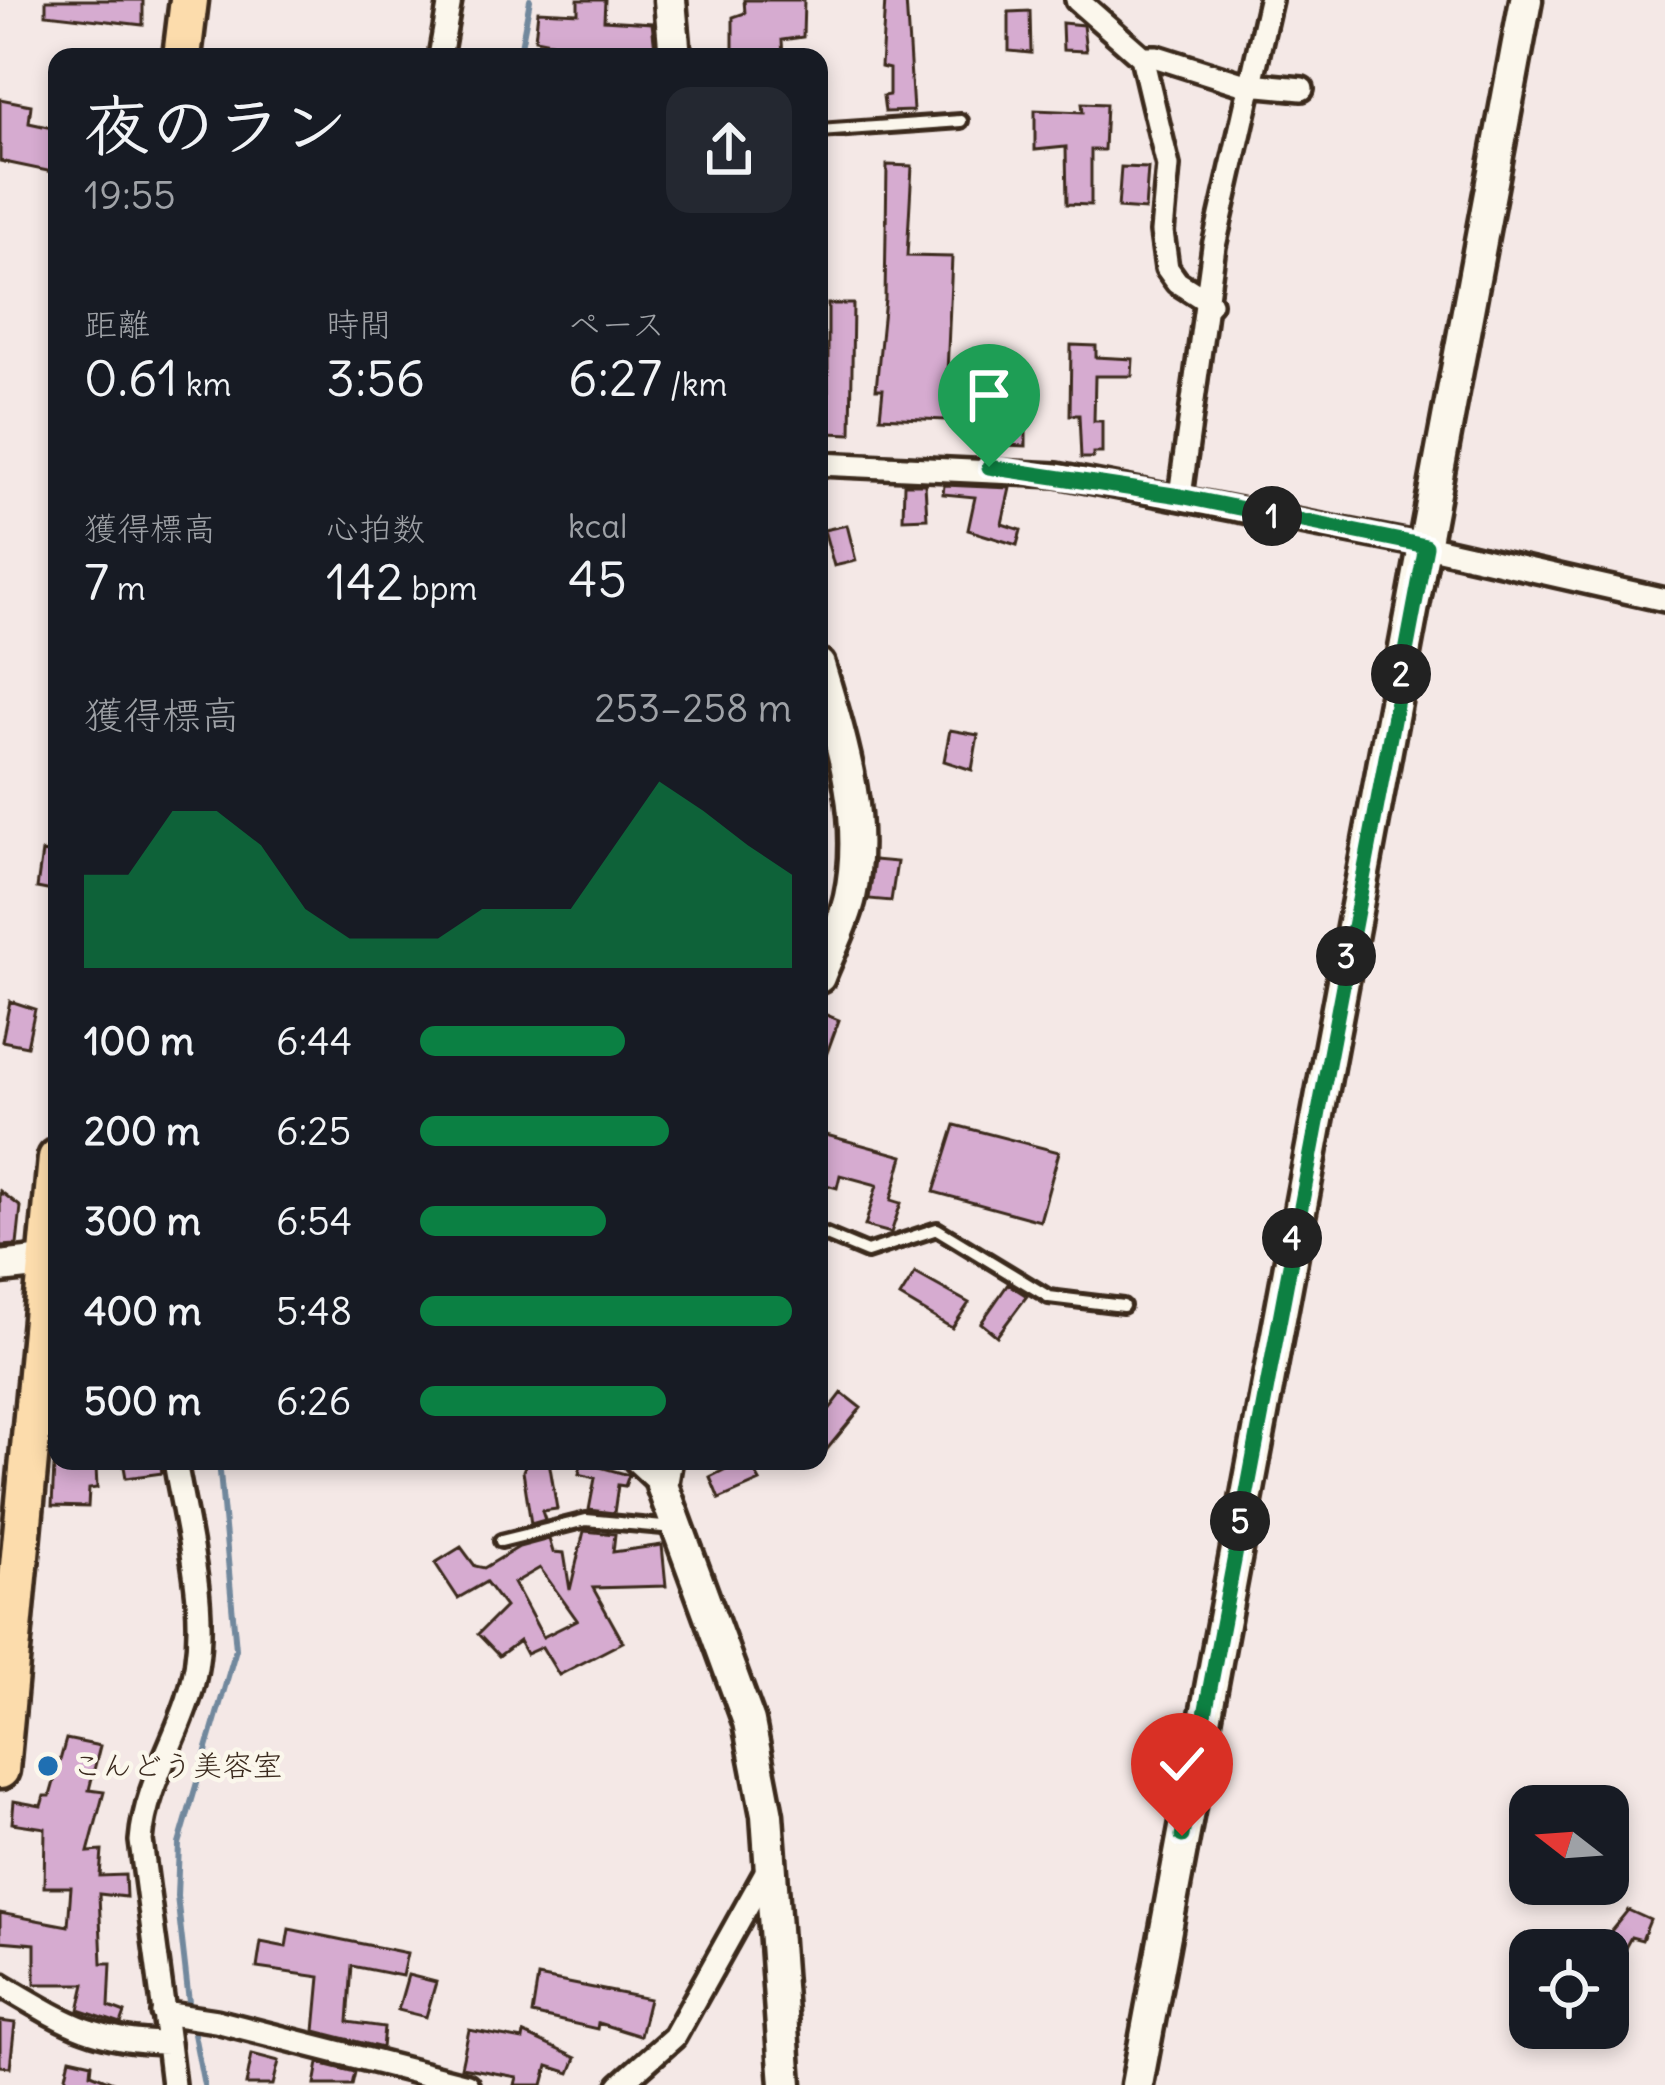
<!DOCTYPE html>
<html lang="ja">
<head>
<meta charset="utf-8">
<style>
  :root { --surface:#171b24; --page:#242831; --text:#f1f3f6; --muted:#9ea1a6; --accent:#0b8043 }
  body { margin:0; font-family:Delius,"Klee One",sans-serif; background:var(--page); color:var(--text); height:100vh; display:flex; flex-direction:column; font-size:45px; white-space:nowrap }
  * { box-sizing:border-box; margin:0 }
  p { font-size:39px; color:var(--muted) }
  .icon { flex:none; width:66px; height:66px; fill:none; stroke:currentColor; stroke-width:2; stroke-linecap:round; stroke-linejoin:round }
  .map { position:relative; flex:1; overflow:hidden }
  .sheet { position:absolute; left:48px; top:48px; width:780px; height:1422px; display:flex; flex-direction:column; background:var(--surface); border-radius:24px; box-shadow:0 6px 18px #0003 }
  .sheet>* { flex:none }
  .needle { width:78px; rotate:287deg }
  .buttons { position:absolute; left:1509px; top:1785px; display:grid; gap:24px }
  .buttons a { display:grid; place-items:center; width:120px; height:120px; border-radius:24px; background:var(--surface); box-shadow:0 6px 18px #0003; font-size:60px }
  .pin { position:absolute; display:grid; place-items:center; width:102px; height:102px; color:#fff; margin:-123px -51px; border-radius:50% 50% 50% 0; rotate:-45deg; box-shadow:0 0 12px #0007 }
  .pin .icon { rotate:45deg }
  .km { position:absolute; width:60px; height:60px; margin:-30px; border-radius:50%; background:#222; color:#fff; font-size:33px; line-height:60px; text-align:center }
  .round { display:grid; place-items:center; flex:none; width:126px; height:126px; border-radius:24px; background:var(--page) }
  .overview { display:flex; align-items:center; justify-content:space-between; height:204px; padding:0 36px }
  h1 { font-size:66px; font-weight:600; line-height:90px }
  .metrics { display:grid; grid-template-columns:repeat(3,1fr); gap:18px; height:204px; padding:12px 36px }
  .metrics div { display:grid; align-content:center }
  .metrics b { font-size:51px; font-weight:600 }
  .metrics small { font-size:33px; font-weight:400 }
  .metrics p { font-size:33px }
  .chart { height:336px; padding:24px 36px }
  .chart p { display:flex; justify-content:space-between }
  .chart svg { width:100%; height:216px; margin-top:12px; fill:var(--accent); opacity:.7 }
  ul { padding:0 36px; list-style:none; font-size:39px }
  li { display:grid; grid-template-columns:192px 144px 1fr; align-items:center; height:90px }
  li i { height:30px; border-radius:15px; background:var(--accent) }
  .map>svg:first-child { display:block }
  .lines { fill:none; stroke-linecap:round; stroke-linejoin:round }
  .stream { stroke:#71889d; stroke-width:6 }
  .building { fill:#d6abd0; stroke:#3b2a1e; stroke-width:3; fill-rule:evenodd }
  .lane-casing { stroke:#3b2a1e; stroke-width:20 }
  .street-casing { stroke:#3b2a1e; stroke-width:30 }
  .secondary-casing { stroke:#3b2a1e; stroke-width:39 }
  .highway-casing { stroke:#3b2a1e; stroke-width:45 }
  .lane { stroke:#fbf7ec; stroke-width:10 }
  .street { stroke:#fbf7ec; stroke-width:21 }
  .secondary { stroke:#fbf7ec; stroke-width:30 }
  .highway { stroke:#fcdcac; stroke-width:36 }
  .route-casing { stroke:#fff; stroke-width:24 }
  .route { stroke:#0b8043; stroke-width:15 }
  .poi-dot { fill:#1f6fb2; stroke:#fbf7ec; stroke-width:4.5 }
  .labels { text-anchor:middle; stroke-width:9; stroke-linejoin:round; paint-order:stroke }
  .poi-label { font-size:30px; fill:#3b2a1e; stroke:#fbf7ec; text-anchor:start }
</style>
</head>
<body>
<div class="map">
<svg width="1665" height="2085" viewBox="0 0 1665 2085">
  <rect width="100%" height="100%" fill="#f4e8e6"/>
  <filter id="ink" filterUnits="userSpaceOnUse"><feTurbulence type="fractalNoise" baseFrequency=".00833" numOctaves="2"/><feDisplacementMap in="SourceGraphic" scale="24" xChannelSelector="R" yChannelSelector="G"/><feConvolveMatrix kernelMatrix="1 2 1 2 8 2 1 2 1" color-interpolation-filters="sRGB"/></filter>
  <g filter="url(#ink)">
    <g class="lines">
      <path class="stream" d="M519 57 530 0
        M190 2011 177 1896 179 1844 236 1649 219 1461
        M192 2024 204 2085"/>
    </g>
    <path class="building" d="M46 0H143V25L46 14Z
      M578 0H605L604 20 652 23 655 49 602 45V52L535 39 538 11 578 13Z
      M744 0H804L803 37 782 40 783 57H733V17L745 13Z
      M885 0H906L913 111 885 112 883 96 889 95V69L881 67Z
      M1030 11 1031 53 1009 51V12Z
      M1062 23 1083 25 1086 51 1063 50Z
      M0 99 31 105 29 123 57 129V173L0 161Z
      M1082 103 1106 104 1104 150H1091V205L1067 204 1066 147 1035 150V110L1083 112Z
      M887 165 912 166 907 256 952 257 945 420 880 417 883 389H876L885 299Z
      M1121 167 1148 168 1145 210 1118 208Z
      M828 304H853L851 434 828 433Z
      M1071 345 1096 346V357L1133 359 1132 376H1095L1094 421H1102V453H1093V458H1081L1079 415H1070Z
      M995 369 1023 370 1021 430H1026V446L1005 445 1007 423 995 422Z
      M904 484H925L927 518 903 519Z
      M944 485 1010 488 1002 524 1021 530 1017 545 968 530 975 497 943 494Z
      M847 525 856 561 834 566 824 530Z
      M950 730 978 735 972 770 944 761Z
      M42 852 57 855V892L37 888Z
      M874 860 897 862 891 901 869 899Z
      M10 1001 35 1009 27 1046 2 1041Z
      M819 1012 839 1020 821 1069H819Z
      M955 1125 1059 1152 1040 1221 934 1192Z
      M819 1133 903 1156 891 1200 901 1203 891 1233 865 1226 877 1185 840 1175 837 1188 819 1183Z
      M0 1191 21 1207 17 1245 0 1246Z
      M915 1273 969 1303 952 1328 900 1297Z
      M1008 1284 1027 1296 997 1336 981 1323Z
      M842 1393 861 1408 819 1459V1423Z
      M123 1461H160L162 1473 126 1478Z
      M527 1461H549L557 1509 542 1511 545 1520 531 1524 523 1471Z
      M742 1461H749L760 1481 719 1499 710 1477Z
      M582 1462 629 1475 625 1486 618 1485 614 1513 589 1510 595 1478 579 1474Z
      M54 1466 96 1467 97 1488 89 1489 88 1507 52 1506Z
      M584 1531 615 1534 613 1552 662 1545 666 1586 593 1588 623 1642 559 1675 542 1647 526 1654 519 1641 499 1656 478 1634 505 1607 486 1582 458 1598 435 1563 461 1547 475 1566 484 1568 519 1547 549 1539 553 1552 564 1553 570 1590ZM540 1568 577 1620 543 1637 514 1583Z
      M66 1739 100 1746 89 1790 104 1792 88 1852 102 1851 100 1876 125 1875 126 1897 99 1894 102 1963H111L109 2007 125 2013 121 2024 79 2010 85 1984H35V1944L0 1941V1913L68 1926 71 1887H44L45 1828 12 1823 14 1801 41 1806 44 1796H50Z
      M1628 1910 1650 1920 1642 1940 1631 1937 1608 1979V1950L1598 1947Z
      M289 1929 407 1953 402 1976 352 1966 348 2022 384 2027 382 2048 315 2031 320 1977 257 1968 261 1942 286 1947Z
      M408 1975 436 1982 426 2017 398 2010Z
      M538 1977 649 1999 640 2036 598 2023 597 2029 532 2014Z
      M0 2021 15 2023 10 2067 0 2066Z
      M469 2030 523 2040 524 2034 576 2058 570 2073 548 2066 543 2085H515L517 2077 461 2067Z
      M252 2054 279 2061 273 2085H246Z
      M70 2058 92 2063 91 2073 120 2085H64Z
      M319 2063 355 2072 352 2085H315Z"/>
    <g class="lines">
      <defs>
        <path id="lane" d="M819 131 961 121
          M819 1232 867 1252 937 1229 1049 1297 1123 1306
          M501 1541 586 1520 674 1528"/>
        <path id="street" d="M1077 0 1142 57 1168 166 1162 232 1167 268 1177 282 1210 303
          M440 57 450 0
          M1142 57H1157L1239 83 1302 89
          M819 464 1057 475 1426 546 1665 600
          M1180 496 1214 246 1270 0
          M636 1461 662 1485
          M0 1984C63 2021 92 2042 168 2043L141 1841C145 1790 172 1748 188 1700 214 1624 188 1538 175 1461
          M163 2013 216 2021 467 2085
          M168 2043 173 2085
          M620 2085 674 2037 771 1863"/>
        <path id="secondary" d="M670 0 675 57
          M819 665C841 740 867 818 850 897 844 924 829 951 819 977
          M0 1267 45 1262 57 1252
          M666 1461 662 1485 749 1722 767 1815 786 2085
          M1137 2085 1526 0"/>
        <path id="highway" d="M182 57 189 0
          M0 1770 57 1158"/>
      </defs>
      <use href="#lane" class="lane-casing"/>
      <use href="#street" class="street-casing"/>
      <use href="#secondary" class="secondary-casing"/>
      <use href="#highway" class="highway-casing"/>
      <use href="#lane" class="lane"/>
      <use href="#street" class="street"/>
      <use href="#secondary" class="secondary"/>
      <use href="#highway" class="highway"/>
    </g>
  </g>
  <g class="lines" filter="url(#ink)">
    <defs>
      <path id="route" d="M989 467 1180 496 1426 546 1182 1836"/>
    </defs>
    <use href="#route" class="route-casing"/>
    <use href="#route" class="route"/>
  </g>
  <circle class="poi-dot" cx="48" cy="1766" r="12"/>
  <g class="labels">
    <g class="poi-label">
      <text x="72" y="1776">こんどう美容室</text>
    </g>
  </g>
</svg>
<div class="buttons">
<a><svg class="needle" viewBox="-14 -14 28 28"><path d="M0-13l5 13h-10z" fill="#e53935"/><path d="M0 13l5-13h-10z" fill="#9ea1a6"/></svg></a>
<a><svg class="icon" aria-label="locate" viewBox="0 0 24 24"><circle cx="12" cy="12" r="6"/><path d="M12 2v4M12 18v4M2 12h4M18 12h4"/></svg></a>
</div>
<div class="pin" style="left:989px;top:467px;background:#1e9e55"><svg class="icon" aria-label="arrive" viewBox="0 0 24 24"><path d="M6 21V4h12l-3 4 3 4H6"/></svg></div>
<div class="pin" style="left:1182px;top:1836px;background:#d93025"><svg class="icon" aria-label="check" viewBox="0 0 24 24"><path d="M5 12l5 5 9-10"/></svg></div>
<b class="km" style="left:1272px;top:516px">1</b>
<b class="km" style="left:1401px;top:674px">2</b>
<b class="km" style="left:1346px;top:956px">3</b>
<b class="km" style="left:1292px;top:1238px">4</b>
<b class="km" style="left:1240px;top:1521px">5</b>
<section class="sheet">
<div class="overview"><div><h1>夜のラン</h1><p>19:55</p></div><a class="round"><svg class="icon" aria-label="share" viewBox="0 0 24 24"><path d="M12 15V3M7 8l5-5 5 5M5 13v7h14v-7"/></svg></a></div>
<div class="metrics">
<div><p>距離</p><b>0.61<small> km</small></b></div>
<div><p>時間</p><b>3:56</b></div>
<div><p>ペース</p><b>6:27<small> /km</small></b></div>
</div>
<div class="metrics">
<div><p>獲得標高</p><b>7<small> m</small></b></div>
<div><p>心拍数</p><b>142<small> bpm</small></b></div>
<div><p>kcal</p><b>45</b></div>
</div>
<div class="chart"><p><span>獲得標高</span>253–258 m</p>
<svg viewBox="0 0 160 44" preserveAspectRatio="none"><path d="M0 44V25L10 25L20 12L30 12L40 19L50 32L60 38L70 38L80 38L90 32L100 32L110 32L120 19L130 6L140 12L150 19L160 25V44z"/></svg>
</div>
<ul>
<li><b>100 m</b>6:44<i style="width:55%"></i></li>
<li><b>200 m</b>6:25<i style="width:67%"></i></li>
<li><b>300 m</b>6:54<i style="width:50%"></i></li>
<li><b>400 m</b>5:48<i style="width:100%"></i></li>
<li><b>500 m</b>6:26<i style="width:66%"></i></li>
</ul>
</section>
</div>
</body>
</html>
